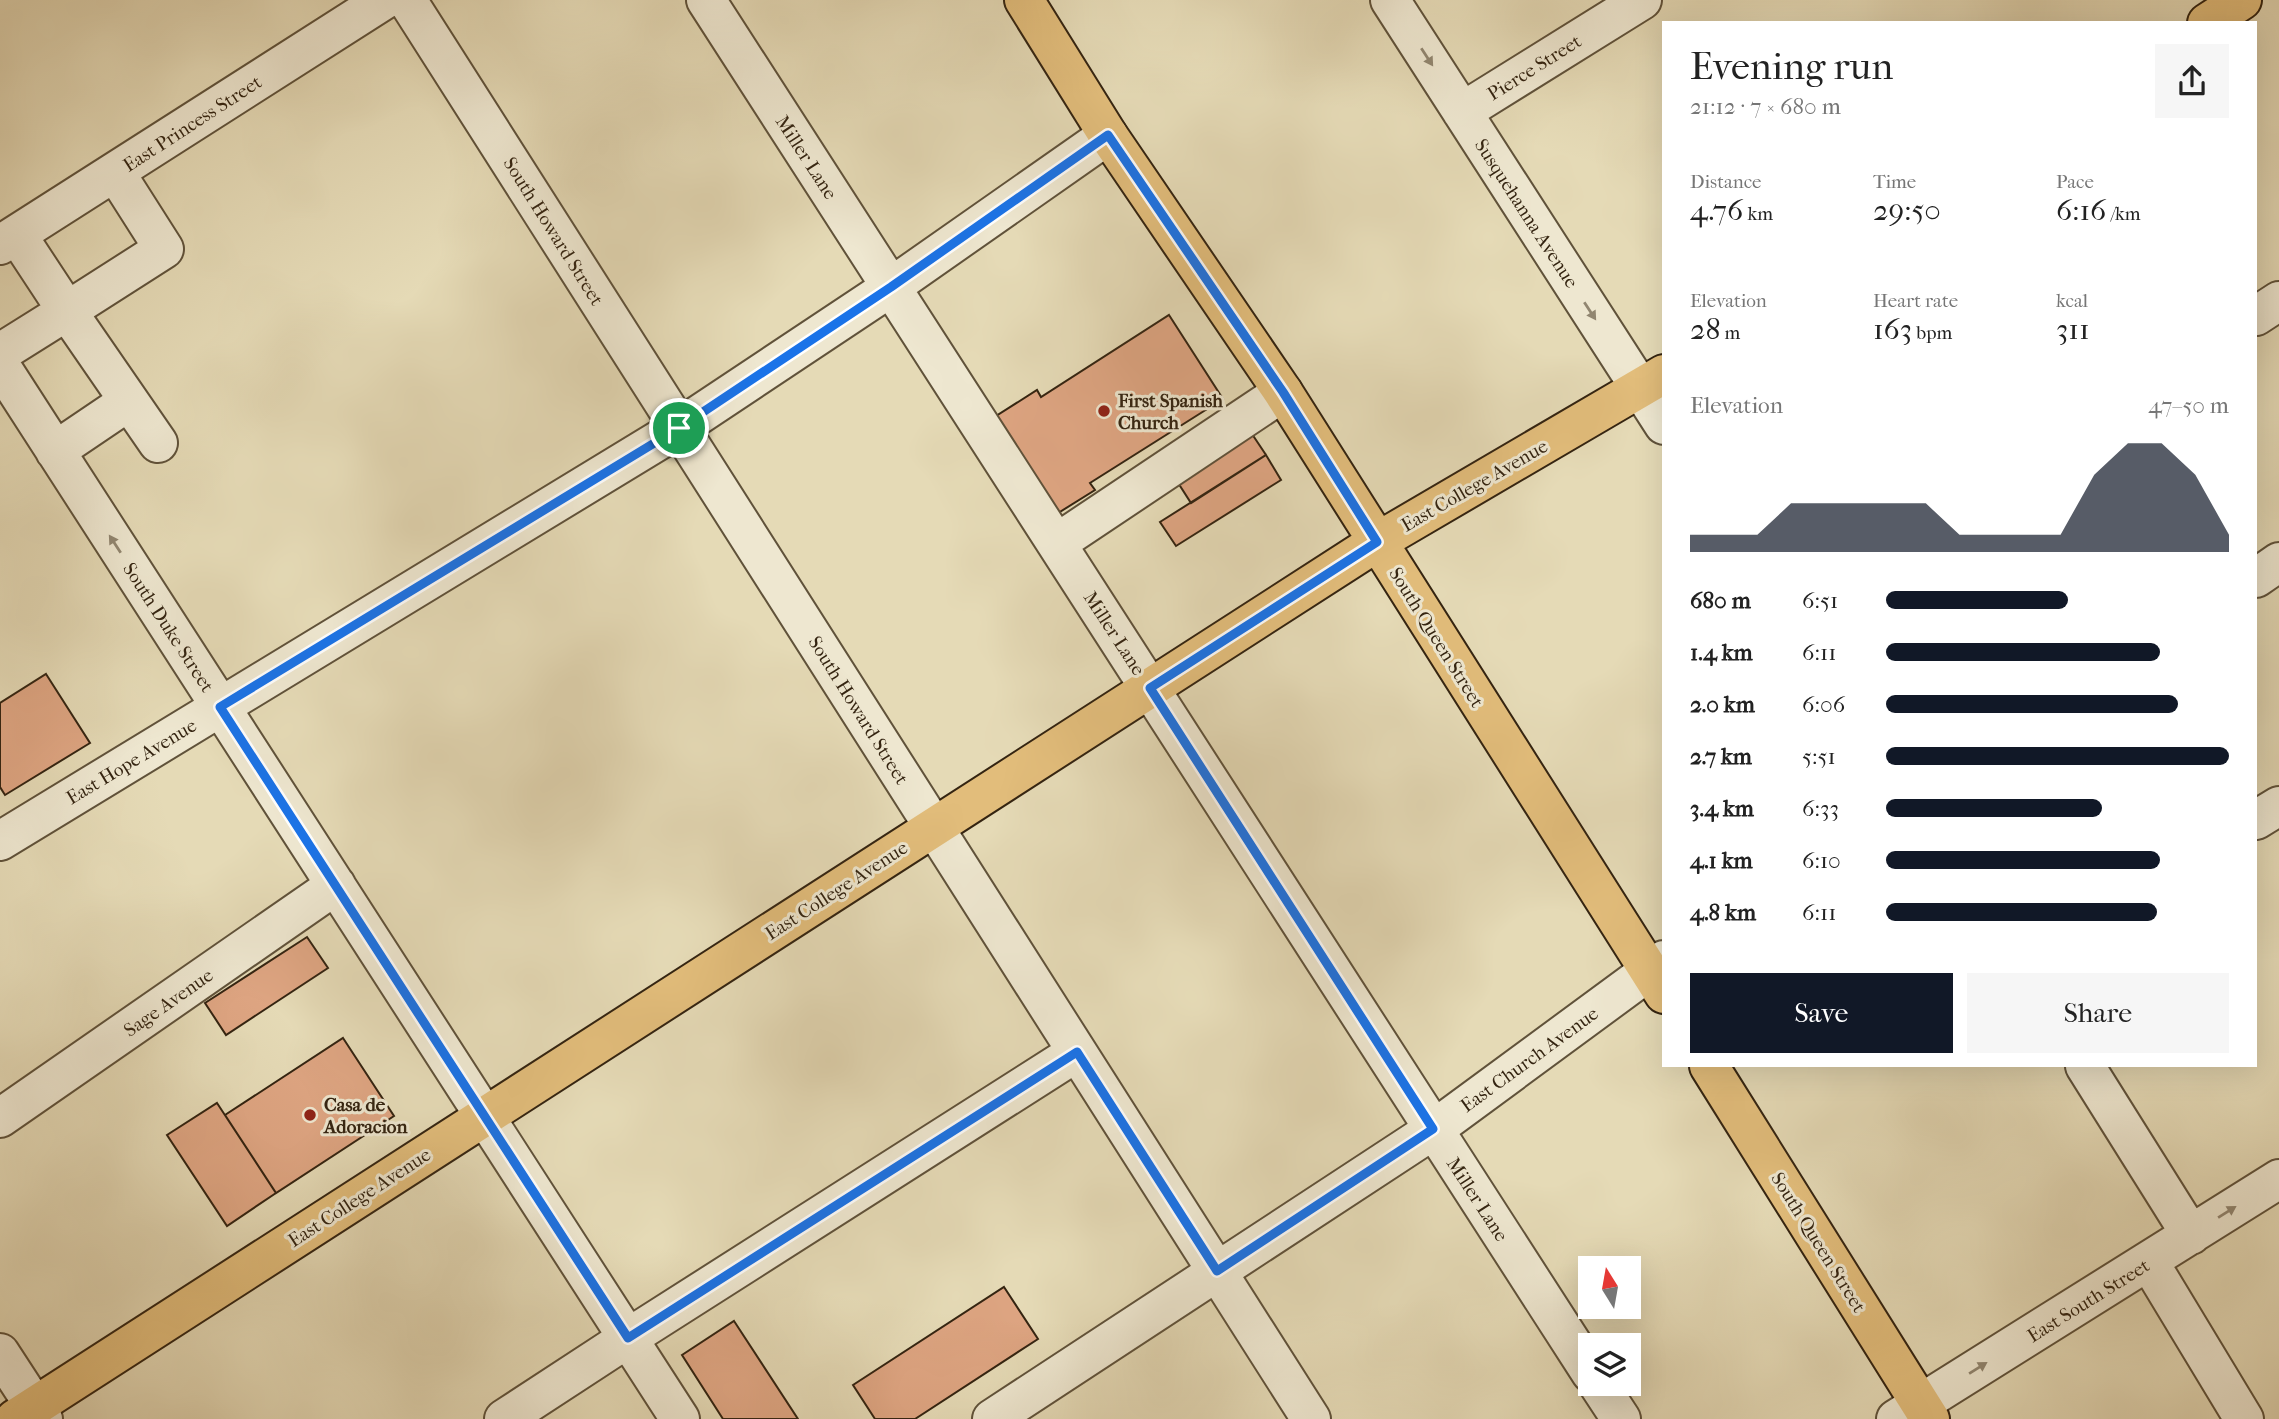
<!DOCTYPE html>
<html lang="en">
<head>
<meta charset="utf-8">
<style>
  :root { --surface:#fff; --page:#f6f6f6; --text:#222; --muted:#767676; --accent:#111827 }
  body { margin:0; font-family:"IM FELL French Canon",serif; background:var(--page); color:var(--text); height:100vh; display:flex; flex-direction:column; font-size:26px; white-space:nowrap }
  * { box-sizing:border-box; margin:0 }
  p { font-size:23px; color:var(--muted) }
  .icon { flex:none; width:38px; height:38px; fill:none; stroke:currentColor; stroke-width:2; stroke-linecap:round; stroke-linejoin:round }
  .map { position:relative; flex:1; overflow:hidden }
  .side { position:absolute; left:1662px; top:21px; width:595px; height:1046px; display:flex; flex-direction:column; background:var(--surface); border-radius:0px; box-shadow:0 7px 28px #0002 }
  .side>* { flex:none }
  .needle { width:46px; rotate:349deg }
  .controls { position:absolute; left:1578px; top:1256px; display:grid; gap:14px }
  .controls a { display:grid; place-items:center; width:63px; height:63px; border-radius:0px; background:var(--surface); box-shadow:0 7px 28px #0002; font-size:35px }
  .pin { position:absolute; display:grid; place-items:center; width:60px; height:60px; color:#fff; margin:-30px; border:4px solid #fff; border-radius:50%; box-shadow:0 2px 7px #0007 }
  .round { display:grid; place-items:center; flex:none; width:74px; height:74px; border-radius:0px; background:var(--page) }
  .headline { display:flex; align-items:center; justify-content:space-between; height:119px; padding:0 28px }
  h1 { font-size:38px; font-weight:600; line-height:52px }
  .stats { display:grid; grid-template-columns:repeat(3,1fr); gap:10px; height:119px; padding:7px 28px }
  .stats div { display:grid; align-content:center }
  .stats b { font-size:30px; font-weight:600 }
  .stats small { font-size:19px; font-weight:400 }
  .stats p { font-size:19px }
  .chart { height:196px; padding:14px 28px }
  .chart p { display:flex; justify-content:space-between }
  .chart svg { width:100%; height:126px; margin-top:7px; fill:var(--accent); opacity:.7 }
  .button { display:flex; gap:14px; margin-top:auto; padding:14px 28px }
  .button a { flex:1; height:80px; border-radius:0px; background:var(--accent); color:#fff; font-size:28px; font-weight:600; line-height:80px; text-align:center }
  .button a+a { background:var(--page); color:var(--text) }
  ul { padding:0 28px; list-style:none; font-size:23px }
  li { display:grid; grid-template-columns:112px 84px 1fr; align-items:center; height:52px }
  li i { height:18px; border-radius:9px; background:var(--accent) }
  .map>svg:first-child { display:block }
  .building { fill:#dea582; stroke:#342411; stroke-width:2 }
  .lines { fill:none; stroke-linecap:round; stroke-linejoin:round }
  .minor-casing { stroke:#60523a; stroke-width:42 }
  .major-casing { stroke:#342411; stroke-width:42 }
  .minor { stroke:#eee7d0; stroke-width:38 }
  .major { stroke:#e2bd7b; stroke-width:38 }
  .oneway { fill:#918670 }
  .route-casing { stroke:#fff; stroke-width:14 }
  .route { stroke:#1a73e8; stroke-width:9 }
  .poi-dot { fill:#8f2418; stroke:#eee7d0; stroke-width:2.5 }
  .labels { text-anchor:middle; stroke-width:6; stroke-linejoin:round; paint-order:stroke }
  .street-label { font-size:19px; fill:#342411; stroke:#eee7d0 }
  .poi-label { font-size:19px; font-weight:bold; fill:#342411; stroke:#eee7d0; text-anchor:start }
</style>
</head>
<body>
<div class="map">
<svg width="2279" height="1419" viewBox="0 0 2279 1419">
  <rect width="100%" height="100%" fill="#e5dab6"/>
  <filter id="stains"><feTurbulence type="fractalNoise" baseFrequency=".00286" numOctaves="4"/><feColorMatrix values="0 0 0 0 .2 0 0 0 0 .09 0 0 0 0 .02 0 0 0 .5 -.17"/></filter>
  <radialGradient id="worn" r=".72"><stop offset=".6" stop-color="#630" stop-opacity="0"/><stop offset="1" stop-color="#630" stop-opacity=".3"/></radialGradient>
  <path class="building" d="M1169 315 1223 399 1090 483 1095 490 1047 520 985 423 1037 390 1041 397Z
    M1250 431 1266 455 1191 503 1175 478Z
    M1266 455 1281 480 1176 546 1160 522Z
    M46 674 90 743 5 795 0 787V703Z
    M307 937 328 968 226 1035 205 1003Z
    M343 1038 394 1116 276 1193 225 1115Z
    M217 1103 276 1193 227 1226 167 1135Z
    M1004 1287 1038 1339 915 1419H875L853 1385Z
    M734 1321 798 1419H723L682 1355Z"/>
  <g class="lines">
    <defs>
      <path id="minor" d="M407 0 1311 1419
        M706 0 1591 1373
        M1390 0 1664 425
        M1462 112 1642 0
        M115 172 164 249 67 311 158 443
        M0 245 384 0
        M2256 316 2279 301
        M0 353 67 311 17 235
        M0 365 680 1419
        M55 451 129 401
        M1057 543 1283 392
        M2256 578 2279 562
        M2256 820 2279 806
        M0 841 679 428 891 287 1108 135
        M2085 1066 2191 1235
        M0 1118 336 885
        M2149 1262 2244 1419
        M0 1353 43 1419
        M1598 1384 1621 1419
        M504 1419 628 1338 1077 1052
        M992 1419 1433 1130 1664 960
        M1896 1419 2279 1179"/>
      <path id="major" d="M1024 0 1108 135 1283 392 1664 994
        M2207 23 2242 0
        M1709 1066 1930 1419
        M15 1419 1377 542 1664 374"/>
    </defs>
    <use href="#minor" class="minor-casing"/>
    <use href="#major" class="major-casing"/>
    <use href="#minor" class="minor"/>
    <use href="#major" class="major"/>
  </g>
  <defs><path id="oneway-solid" d="M-6-.8H1V-3.2L6.5 0L1 3.2V.8H-6Z" transform="scale(1.75)"/></defs>
  <g class="oneway">
    <use href="#oneway-solid" transform="translate(1427 57) rotate(57)"/>
    <use href="#oneway-solid" transform="translate(1590 311) rotate(57)"/>
    <use href="#oneway-solid" transform="translate(115 544) rotate(-123)"/>
    <use href="#oneway-solid" transform="translate(2227 1212) rotate(-32)"/>
    <use href="#oneway-solid" transform="translate(1978 1368) rotate(-32)"/>
  </g>
  <g class="lines">
    <defs>
      <path id="route" d="M1108 135 1283 392 1377 542 1150 688 1433 1129 1217 1271 1077 1052 628 1338 220 707 679 428 891 287Z"/>
    </defs>
    <use href="#route" class="route-casing"/>
    <use href="#route" class="route"/>
  </g>
  <g class="poi-dot">
    <circle cx="1104" cy="411" r="7"/>
    <circle cx="310" cy="1115" r="7"/>
  </g>
  <g class="labels">
    <g class="street-label">
      <text transform="translate(1534 67) rotate(-32)" y="7">Pierce Street</text>
      <text transform="translate(192 123) rotate(-33)" y="7">East Princess Street</text>
      <text transform="translate(807 157) rotate(57)" y="7">Miller Lane</text>
      <text transform="translate(1527 213) rotate(57)" y="7">Susquehanna Avenue</text>
      <text transform="translate(554 231) rotate(58)" y="7">South Howard Street</text>
      <text transform="translate(1474 485) rotate(-30)" y="7">East College Avenue</text>
      <text transform="translate(169 627) rotate(57)" y="7">South Duke Street</text>
      <text transform="translate(1115 633) rotate(57)" y="7">Miller Lane</text>
      <text transform="translate(1437 637) rotate(58)" y="7">South Queen Street</text>
      <text transform="translate(859 710) rotate(58)" y="7">South Howard Street</text>
      <text transform="translate(131 761) rotate(-31)" y="7">East Hope Avenue</text>
      <text transform="translate(836 890) rotate(-33)" y="7">East College Avenue</text>
      <text transform="translate(168 1002) rotate(-35)" y="7">Sage Avenue</text>
      <text transform="translate(1529 1059) rotate(-36)" y="7">East Church Avenue</text>
      <text transform="translate(359 1197) rotate(-33)" y="7">East College Avenue</text>
      <text transform="translate(1478 1199) rotate(57)" y="7">Miller Lane</text>
      <text transform="translate(1819 1242) rotate(58)" y="7">South Queen Street</text>
      <text transform="translate(2088 1300) rotate(-32)" y="7">East South Street</text>
    </g>
    <g class="poi-label">
      <text x="1118" y="407">First Spanish<tspan x="1118" dy="22">Church</tspan></text>
      <text x="324" y="1111">Casa de<tspan x="324" dy="22">Adoracion</tspan></text>
    </g>
  </g>
  <rect width="100%" height="100%" filter="url(#stains)"/>
  <rect width="100%" height="100%" fill="url(#worn)"/>
</svg>
<div class="controls">
<a><svg class="needle" viewBox="-14 -14 28 28"><path d="M0-13l5 13h-10z" fill="#e53935"/><path d="M0 13l5-13h-10z" fill="#767676"/></svg></a>
<a><svg class="icon" aria-label="layers" viewBox="0 0 24 24"><path d="M12 4l9 5-9 5-9-5zM3 14l9 5 9-5"/></svg></a>
</div>
<div class="pin" style="left:679px;top:428px;background:#1e9e55"><svg class="icon" aria-label="arrive" viewBox="0 0 24 24"><path d="M6 21V4h12l-3 4 3 4H6"/></svg></div>
<section class="side">
<div class="headline"><div><h1>Evening run</h1><p>21:12 · 7 × 680 m</p></div><a class="round"><svg class="icon" aria-label="share" viewBox="0 0 24 24"><path d="M12 15V3M7 8l5-5 5 5M5 13v7h14v-7"/></svg></a></div>
<div class="stats">
<div><p>Distance</p><b>4.76<small> km</small></b></div>
<div><p>Time</p><b>29:50</b></div>
<div><p>Pace</p><b>6:16<small> /km</small></b></div>
</div>
<div class="stats">
<div><p>Elevation</p><b>28<small> m</small></b></div>
<div><p>Heart rate</p><b>163<small> bpm</small></b></div>
<div><p>kcal</p><b>311</b></div>
</div>
<div class="chart"><p><span>Elevation</span>47–50 m</p>
<svg viewBox="0 0 160 44" preserveAspectRatio="none"><path d="M0 44V38L10 38L20 38L30 27L40 27L50 27L60 27L70 27L80 38L90 38L100 38L110 38L120 17L130 6L140 6L150 17L160 38V44z"/></svg>
</div>
<ul>
<li><b>680 m</b>6:51<i style="width:53%"></i></li>
<li><b>1.4 km</b>6:11<i style="width:80%"></i></li>
<li><b>2.0 km</b>6:06<i style="width:85%"></i></li>
<li><b>2.7 km</b>5:51<i style="width:100%"></i></li>
<li><b>3.4 km</b>6:33<i style="width:63%"></i></li>
<li><b>4.1 km</b>6:10<i style="width:80%"></i></li>
<li><b>4.8 km</b>6:11<i style="width:79%"></i></li>
</ul>
<div class="button"><a>Save</a><a>Share</a></div>
</section>
</div>
</body>
</html>
